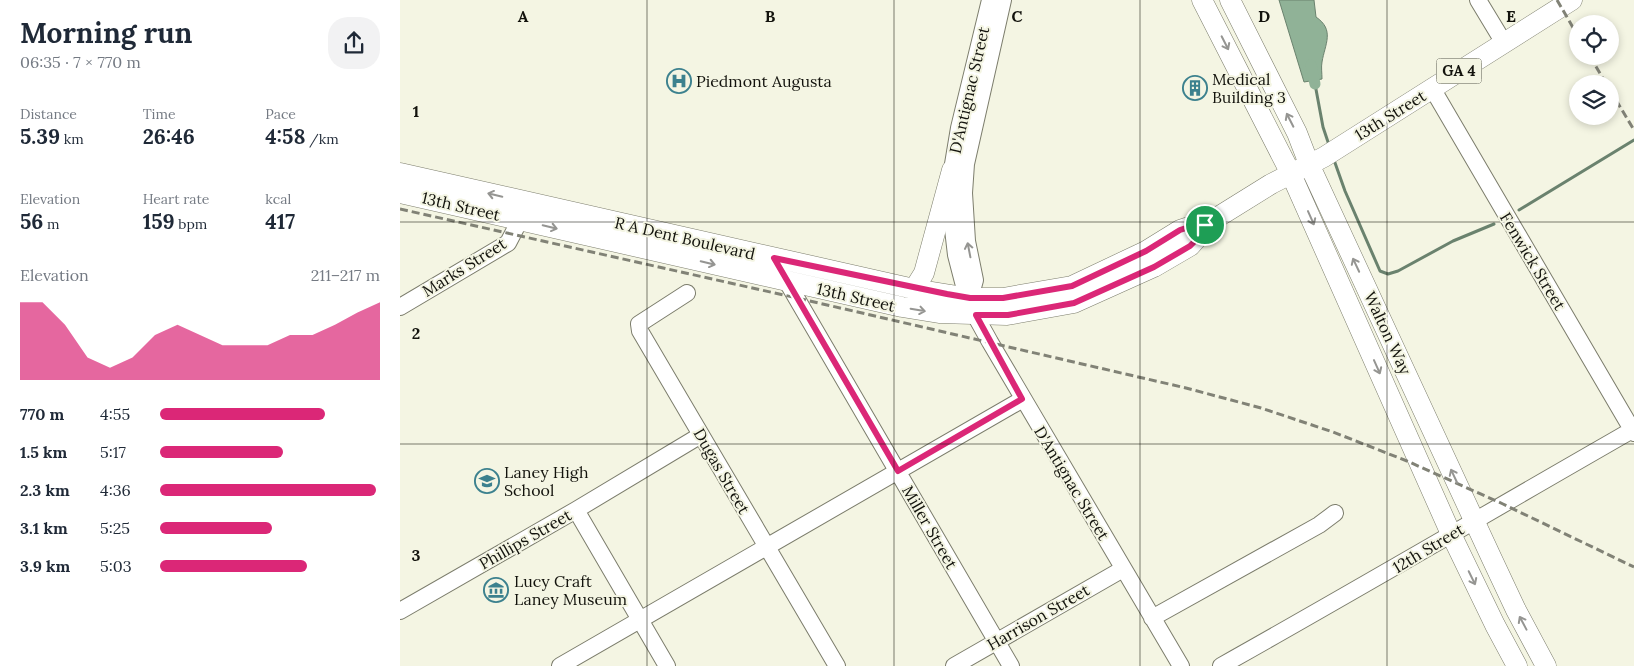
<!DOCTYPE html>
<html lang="en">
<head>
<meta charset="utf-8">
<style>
  :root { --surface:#fff; --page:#f2f2f3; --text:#1f2937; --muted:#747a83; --accent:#db2777 }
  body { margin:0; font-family:Lora,serif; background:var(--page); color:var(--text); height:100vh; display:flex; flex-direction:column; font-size:19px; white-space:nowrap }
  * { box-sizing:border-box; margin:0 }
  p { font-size:16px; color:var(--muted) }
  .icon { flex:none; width:28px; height:28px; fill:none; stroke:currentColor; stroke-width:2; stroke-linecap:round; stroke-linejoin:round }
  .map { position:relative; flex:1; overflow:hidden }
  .side { display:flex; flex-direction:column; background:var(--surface); width:400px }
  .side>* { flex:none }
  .fabs { position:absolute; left:1169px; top:15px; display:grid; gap:10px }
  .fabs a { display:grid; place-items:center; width:50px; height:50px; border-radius:50%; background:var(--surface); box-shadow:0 2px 8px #0003; font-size:25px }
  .pin { position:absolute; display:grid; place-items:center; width:42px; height:42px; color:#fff; margin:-21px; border:2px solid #fff; border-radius:50%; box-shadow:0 1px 5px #0007 }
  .round { display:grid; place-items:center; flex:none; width:52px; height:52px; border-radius:20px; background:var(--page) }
  .headline { display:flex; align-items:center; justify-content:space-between; height:85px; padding:0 20px }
  h1 { font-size:28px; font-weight:800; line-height:38px }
  .stats { display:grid; grid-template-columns:repeat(3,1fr); gap:8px; height:85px; padding:5px 20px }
  .stats div { display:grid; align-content:center }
  .stats b { font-size:21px; font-weight:800 }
  .stats small { font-size:14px; font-weight:400 }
  .stats p { font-size:14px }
  .chart { height:140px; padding:10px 20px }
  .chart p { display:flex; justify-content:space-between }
  .chart svg { width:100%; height:90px; margin-top:5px; fill:var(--accent); opacity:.7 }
  ul { padding:0 20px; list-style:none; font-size:16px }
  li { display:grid; grid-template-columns:80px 60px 1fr; align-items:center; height:38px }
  li i { height:12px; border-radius:6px; background:var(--accent) }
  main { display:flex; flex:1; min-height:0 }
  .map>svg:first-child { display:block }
  .water { fill:#90b297; stroke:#6a826e }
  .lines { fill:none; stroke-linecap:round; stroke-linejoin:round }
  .stream { stroke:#6a826e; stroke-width:3 }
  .canal { stroke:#90b297; stroke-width:11 }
  .minor-casing { stroke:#7c7d6c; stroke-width:18 }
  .major-casing { stroke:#7c7d6c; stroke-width:21 }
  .minor { stroke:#fff; stroke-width:16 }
  .major { stroke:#fff; stroke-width:20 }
  .rail { stroke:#818276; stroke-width:3; stroke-dasharray:8 4; stroke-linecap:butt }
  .oneway { stroke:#959592 }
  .route-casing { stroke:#fff; stroke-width:10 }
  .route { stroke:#db2777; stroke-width:6 }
  .grid { fill:none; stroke:#13130d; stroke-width:1; stroke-opacity:0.55 }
  .labels { text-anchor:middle; stroke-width:4; stroke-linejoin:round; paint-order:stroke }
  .shield { fill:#f4f5e3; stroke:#56574d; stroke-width:1 }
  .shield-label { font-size:15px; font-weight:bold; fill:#13130d }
  .poi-label { font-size:16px; fill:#13130d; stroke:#f4f5e3; text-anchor:start }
  .street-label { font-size:16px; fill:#13130d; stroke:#f4f5e3 }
  .grid-label { font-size:16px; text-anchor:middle; font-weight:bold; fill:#13130d; stroke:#f4f5e3; stroke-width:4; stroke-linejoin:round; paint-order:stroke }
</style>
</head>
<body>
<main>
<section class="side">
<div class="headline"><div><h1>Morning run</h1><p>06:35 · 7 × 770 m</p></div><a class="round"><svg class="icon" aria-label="share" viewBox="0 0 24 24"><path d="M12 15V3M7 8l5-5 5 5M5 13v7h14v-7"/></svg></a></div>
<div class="stats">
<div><p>Distance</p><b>5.39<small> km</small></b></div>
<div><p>Time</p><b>26:46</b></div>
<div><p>Pace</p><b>4:58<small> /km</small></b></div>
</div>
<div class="stats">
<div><p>Elevation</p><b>56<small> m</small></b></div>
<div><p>Heart rate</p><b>159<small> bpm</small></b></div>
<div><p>kcal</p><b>417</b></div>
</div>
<div class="chart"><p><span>Elevation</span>211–217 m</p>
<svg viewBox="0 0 160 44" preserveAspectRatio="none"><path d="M0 44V6L10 6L20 17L30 33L40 38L50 33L60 22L70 17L80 22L90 27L100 27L110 27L120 22L130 22L140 17L150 11L160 6V44z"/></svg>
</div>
<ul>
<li><b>770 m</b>4:55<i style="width:75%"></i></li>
<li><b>1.5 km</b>5:17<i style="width:56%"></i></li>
<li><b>2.3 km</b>4:36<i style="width:98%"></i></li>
<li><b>3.1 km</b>5:25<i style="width:51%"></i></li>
<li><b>3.9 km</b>5:03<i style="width:67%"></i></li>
</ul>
</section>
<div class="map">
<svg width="1234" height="666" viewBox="0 0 1234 666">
  <rect width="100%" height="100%" fill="#f4f5e3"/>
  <path class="water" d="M879 0H914L916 17C935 30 925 44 922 62 921 67 922 73 922 79L904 82Z"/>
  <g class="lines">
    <path class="stream" d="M915 84 923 127 929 145
      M934 160 945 191 980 271 988 274 998 271 1053 241 1094 224
      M1119 210 1234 140"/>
    <path class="canal" d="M911 65 915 84"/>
    <defs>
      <path id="minor" d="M590 0 559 128 552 170 553 229 556 255 563 282 575 315 590 342 781 666
        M1078 0 1104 43
        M1032 88 1234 433
        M383 275 611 666
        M287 293 239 324 240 331 437 666
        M570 298 575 280 567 241 564 193 566 164 603 0
        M0 307 108 243 120 220
        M176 510 267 666
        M0 611 176 510 301 435
        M752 618 919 525 935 513
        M160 666 623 399
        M554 666 723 569
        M821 666C960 588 1096 508 1234 429"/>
      <path id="major" d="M802 0 891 174 1051 534 1095 625 1117 666
        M830 0 897 133 909 164 1092 559 1116 610 1146 666
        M0 173 514 289 570 298H603L672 286 746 251 780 230 792 226 805 225 871 184 924 157 1172 0
        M0 193 502 307 539 313 607 315 674 303 754 267 790 246 798 237 805 225
        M514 289 524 273 552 170"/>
    </defs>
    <use href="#minor" class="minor-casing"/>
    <use href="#major" class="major-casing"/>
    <use href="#minor" class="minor"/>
    <use href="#major" class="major"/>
    <path class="rail" d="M1157 0 1178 36
      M1190 56 1206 84
      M1210 90 1234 130
      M0 209 397 298 786 388 861 408 933 432 1007 461 1103 504 1234 567"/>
  </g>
  <defs><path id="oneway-shaft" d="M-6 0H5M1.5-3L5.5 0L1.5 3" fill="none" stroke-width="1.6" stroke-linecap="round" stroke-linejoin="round" transform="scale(1.25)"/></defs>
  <g class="oneway">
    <use href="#oneway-shaft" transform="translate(825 43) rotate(63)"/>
    <use href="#oneway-shaft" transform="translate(890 120) rotate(-117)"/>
    <use href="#oneway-shaft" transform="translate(95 195) rotate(-167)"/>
    <use href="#oneway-shaft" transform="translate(911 218) rotate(66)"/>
    <use href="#oneway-shaft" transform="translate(150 227) rotate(13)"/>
    <use href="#oneway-shaft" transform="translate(569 250) rotate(-101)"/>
    <use href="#oneway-shaft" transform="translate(308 263) rotate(13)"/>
    <use href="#oneway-shaft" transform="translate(956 265) rotate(-115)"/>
    <use href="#oneway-shaft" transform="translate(518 310) rotate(10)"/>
    <use href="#oneway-shaft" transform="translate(977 367) rotate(66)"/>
    <use href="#oneway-shaft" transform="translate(1054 476) rotate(-115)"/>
    <use href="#oneway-shaft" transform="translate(1072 578) rotate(64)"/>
    <use href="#oneway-shaft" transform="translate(1123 623) rotate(-118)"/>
  </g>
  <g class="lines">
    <defs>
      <path id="route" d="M805 225 798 238 790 246 754 267 674 303 608 315H576L622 399 498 471 374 258 547 294 570 298H603L672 286 746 251 780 230 792 226Z"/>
    </defs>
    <use href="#route" class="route-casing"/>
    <use href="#route" class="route"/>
  </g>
  <path class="grid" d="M247 0V666M494 0V666M740 0V666M987 0V666M0 222H1234M0 444H1234"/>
  <defs>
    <symbol id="hospital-ring" viewBox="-11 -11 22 22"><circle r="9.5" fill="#f4f5e3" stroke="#3c818e" stroke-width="1.5"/><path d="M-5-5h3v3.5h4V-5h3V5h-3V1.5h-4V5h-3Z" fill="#3c818e"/></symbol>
    <symbol id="building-ring" viewBox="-11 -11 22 22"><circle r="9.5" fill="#f4f5e3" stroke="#3c818e" stroke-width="1.5"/><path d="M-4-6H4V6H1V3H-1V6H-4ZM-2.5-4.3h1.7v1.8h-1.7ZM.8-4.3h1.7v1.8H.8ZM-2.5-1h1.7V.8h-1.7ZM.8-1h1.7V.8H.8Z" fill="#3c818e"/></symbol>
    <symbol id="school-ring" viewBox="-11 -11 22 22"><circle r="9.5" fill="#f4f5e3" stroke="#3c818e" stroke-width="1.5"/><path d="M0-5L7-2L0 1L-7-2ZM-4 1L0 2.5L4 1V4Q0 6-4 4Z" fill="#3c818e"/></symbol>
    <symbol id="museum-ring" viewBox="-11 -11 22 22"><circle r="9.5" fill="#f4f5e3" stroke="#3c818e" stroke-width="1.5"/><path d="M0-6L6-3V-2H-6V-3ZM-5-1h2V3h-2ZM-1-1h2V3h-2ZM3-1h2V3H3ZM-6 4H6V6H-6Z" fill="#3c818e"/></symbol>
  </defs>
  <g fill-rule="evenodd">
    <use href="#hospital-ring" x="265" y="67" width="28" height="28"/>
    <use href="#building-ring" x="781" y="74" width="28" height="28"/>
    <use href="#school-ring" x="73" y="467" width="28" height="28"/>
    <use href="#museum-ring" x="82" y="576" width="28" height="28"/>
  </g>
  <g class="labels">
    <rect class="shield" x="1036.5" y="58.5" width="45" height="25" rx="4"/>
    <g class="shield-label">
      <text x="1059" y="76">GA 4</text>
    </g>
    <g class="poi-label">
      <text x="812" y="85">Medical<tspan x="812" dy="18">Building 3</tspan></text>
      <text x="296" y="87">Piedmont Augusta</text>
      <text x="104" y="478">Laney High<tspan x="104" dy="18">School</tspan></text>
      <text x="114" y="587">Lucy Craft<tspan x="114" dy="18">Laney Museum</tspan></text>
    </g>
    <g class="street-label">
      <text transform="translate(569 90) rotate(-77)" y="6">D'Antignac Street</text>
      <text transform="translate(990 115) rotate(-32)" y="6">13th Street</text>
      <text transform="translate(61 206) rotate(13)" y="6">13th Street</text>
      <text transform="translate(285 238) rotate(13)" y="6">R A Dent Boulevard</text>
      <text transform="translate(1133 261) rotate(59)" y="6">Fenwick Street</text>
      <text transform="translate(64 267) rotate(-32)" y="6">Marks Street</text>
      <text transform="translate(456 297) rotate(13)" y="6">13th Street</text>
      <text transform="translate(988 333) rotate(65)" y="6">Walton Way</text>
      <text transform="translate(322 471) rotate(60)" y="6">Dugas Street</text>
      <text transform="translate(672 483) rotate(59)" y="6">D'Antignac Street</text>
      <text transform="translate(530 527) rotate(60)" y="6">Miller Street</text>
      <text transform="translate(125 539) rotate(-30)" y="6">Phillips Street</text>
      <text transform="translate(1028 548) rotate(-31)" y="6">12th Street</text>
      <text transform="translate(638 617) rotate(-30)" y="6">Harrison Street</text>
    </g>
  </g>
  <g class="grid-label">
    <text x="123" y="22">A</text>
    <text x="370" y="22">B</text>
    <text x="617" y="22">C</text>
    <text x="864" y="22">D</text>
    <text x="1111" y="22">E</text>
    <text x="16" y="117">1</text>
    <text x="16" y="339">2</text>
    <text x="16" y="561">3</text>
  </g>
</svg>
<div class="fabs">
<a><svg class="icon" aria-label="locate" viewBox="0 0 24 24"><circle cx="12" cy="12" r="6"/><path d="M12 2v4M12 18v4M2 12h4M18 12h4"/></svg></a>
<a><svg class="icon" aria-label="layers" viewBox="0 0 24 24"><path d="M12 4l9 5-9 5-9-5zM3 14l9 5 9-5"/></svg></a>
</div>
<div class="pin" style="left:805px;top:225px;background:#1e9e55"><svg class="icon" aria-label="arrive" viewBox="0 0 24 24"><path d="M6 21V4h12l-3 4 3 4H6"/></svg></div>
</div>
</main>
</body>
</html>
